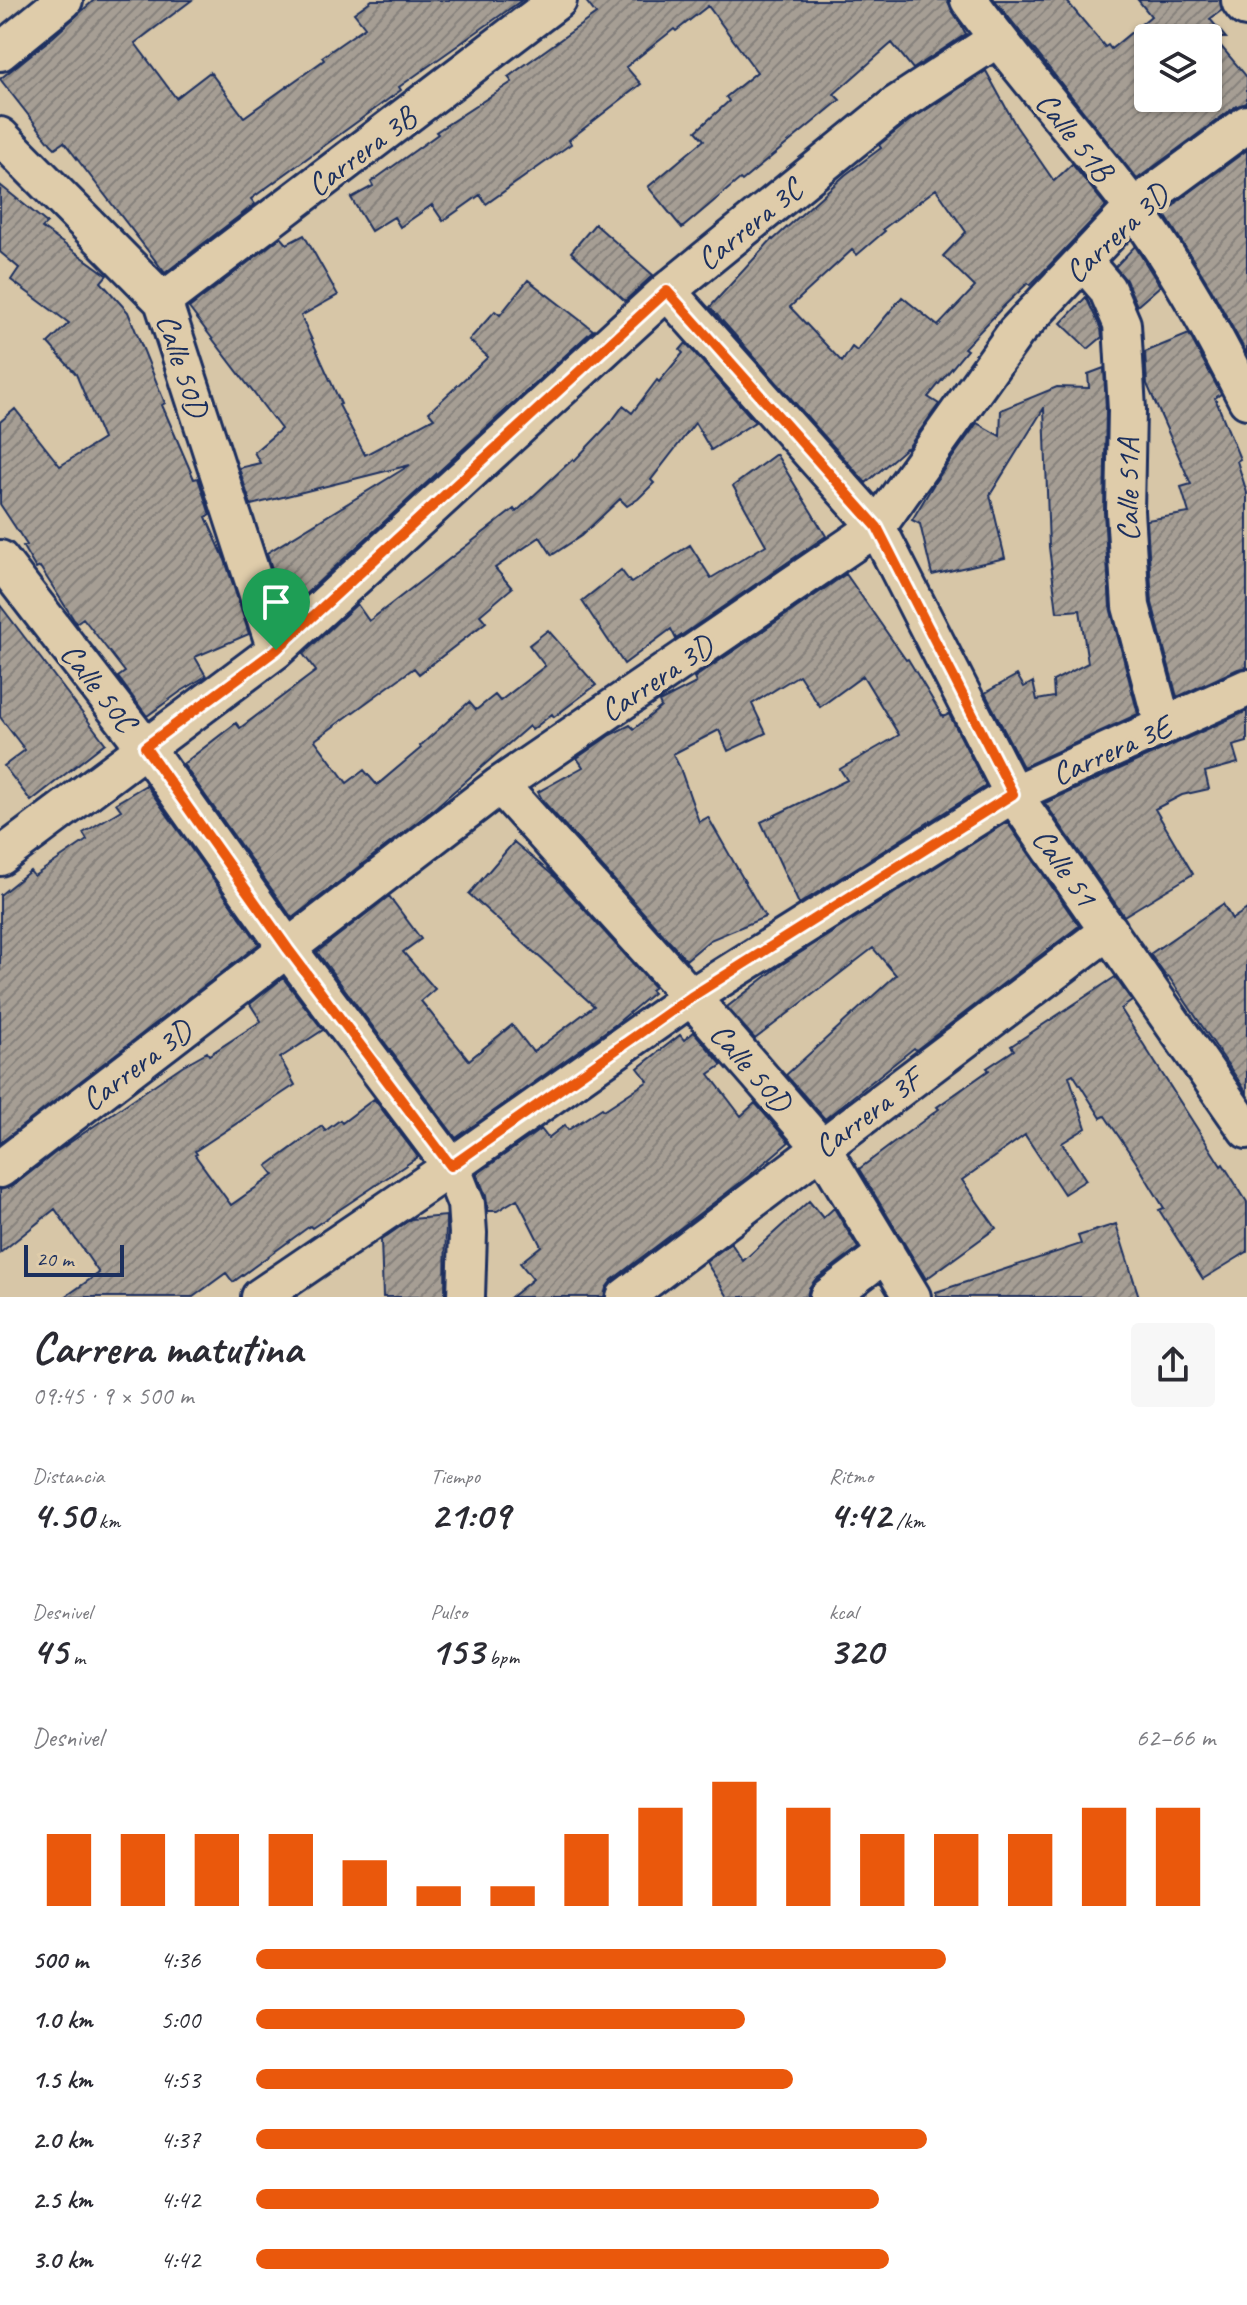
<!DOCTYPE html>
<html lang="es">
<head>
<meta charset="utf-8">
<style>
  :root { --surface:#fff; --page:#f7f7f7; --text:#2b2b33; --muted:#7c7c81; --accent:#ea580c }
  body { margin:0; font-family:Caveat,sans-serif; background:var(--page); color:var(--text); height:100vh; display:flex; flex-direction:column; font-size:30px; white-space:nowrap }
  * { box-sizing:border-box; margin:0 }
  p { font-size:26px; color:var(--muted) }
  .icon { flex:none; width:44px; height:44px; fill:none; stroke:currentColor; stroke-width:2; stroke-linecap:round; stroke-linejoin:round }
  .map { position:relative; height:1297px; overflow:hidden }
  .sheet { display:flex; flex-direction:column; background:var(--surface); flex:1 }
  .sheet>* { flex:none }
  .fabs { position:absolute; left:1134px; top:24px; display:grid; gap:16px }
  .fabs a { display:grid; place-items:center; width:88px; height:88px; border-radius:8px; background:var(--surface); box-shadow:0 2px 6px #0004; font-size:40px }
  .scale { position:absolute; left:24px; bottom:20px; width:100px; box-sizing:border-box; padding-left:8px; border:4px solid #1b2f5e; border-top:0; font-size:22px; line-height:28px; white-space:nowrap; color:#1b2f5e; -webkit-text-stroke:6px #dfccaa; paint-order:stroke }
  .pin { position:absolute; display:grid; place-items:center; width:68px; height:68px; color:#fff; margin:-82px -34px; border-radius:50% 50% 50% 0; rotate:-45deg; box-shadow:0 0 8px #0007 }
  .pin .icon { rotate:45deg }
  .round { display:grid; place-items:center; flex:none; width:84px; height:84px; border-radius:8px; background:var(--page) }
  .summary { display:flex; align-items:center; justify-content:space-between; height:136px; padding:0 32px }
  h1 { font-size:44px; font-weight:700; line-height:60px }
  .metrics { display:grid; grid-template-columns:repeat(3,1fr); gap:12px; height:136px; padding:8px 32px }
  .metrics div { display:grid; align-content:center }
  .metrics b { font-size:40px; font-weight:700 }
  .metrics small { font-size:22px; font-weight:400 }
  .metrics p { font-size:22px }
  .chart { height:224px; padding:16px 32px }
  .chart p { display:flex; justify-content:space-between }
  .chart svg { width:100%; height:144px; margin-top:8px; stroke:var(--accent); stroke-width:6 }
  ul { padding:0 32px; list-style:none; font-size:26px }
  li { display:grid; grid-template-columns:128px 96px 1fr; align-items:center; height:60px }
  li i { height:20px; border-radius:10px; background:var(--accent) }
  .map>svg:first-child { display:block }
  .building { fill:url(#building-hatch); stroke:#1b2f5e; stroke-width:2; fill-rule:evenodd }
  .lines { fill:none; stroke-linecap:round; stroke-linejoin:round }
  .street-casing { stroke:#1b2f5e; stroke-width:42 }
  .secondary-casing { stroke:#1b2f5e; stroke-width:50 }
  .street { stroke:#dfccaa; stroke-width:36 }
  .secondary { stroke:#dfccaa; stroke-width:44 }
  .route-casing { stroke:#fff; stroke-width:16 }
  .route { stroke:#ea580c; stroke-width:10 }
  .labels { text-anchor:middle; stroke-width:8; stroke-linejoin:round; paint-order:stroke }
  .street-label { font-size:32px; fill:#1b2f5e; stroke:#dfccaa }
</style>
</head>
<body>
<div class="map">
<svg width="1247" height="1297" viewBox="0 0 1247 1297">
  <defs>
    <pattern id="building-hatch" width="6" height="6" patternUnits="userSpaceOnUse" patternTransform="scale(2)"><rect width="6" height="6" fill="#a69e94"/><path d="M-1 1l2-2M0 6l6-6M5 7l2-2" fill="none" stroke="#86817c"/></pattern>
  </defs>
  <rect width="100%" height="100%" fill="#d7c6a7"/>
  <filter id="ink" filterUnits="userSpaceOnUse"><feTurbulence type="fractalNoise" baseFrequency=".0125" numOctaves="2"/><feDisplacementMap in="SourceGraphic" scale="16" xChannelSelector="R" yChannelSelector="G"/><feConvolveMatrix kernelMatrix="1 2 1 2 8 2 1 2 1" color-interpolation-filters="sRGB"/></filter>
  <g filter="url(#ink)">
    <path class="building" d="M94 0H192L135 43 176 98 210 72 244 117 324 60 322 57 365 27 354 13 372 0H522L399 87 401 90 251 199 255 204 165 273 64 142 55 148 51 144 0 79 53 37Z
      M585 0H947L966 34 913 69 892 43 834 94 840 100 742 181 740 179 682 228 648 187 704 140 696 131 729 101 726 97 757 72 708 6 676 31 674 29 626 67 641 84 569 140 571 144 486 204 480 195 443 221 432 205 400 227 394 217 371 231 351 198 373 186 371 182 438 134 436 132 512 82 508 77 596 14Z
      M995 0H1066L1105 47 1108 45 1111 49 1151 16 1138 0H1220L1222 10 1210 19 1226 38H1214L1247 77V103L1235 107 1137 179ZM1148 38H1208V98H1148Z
      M986 71 1016 126 1054 181 1072 164 1106 206 1042 273 1030 285 1028 283 1003 307 964 348 967 350 928 397 939 404 907 449 906 448 866 483 710 307 772 239 773 240 845 175 881 148 879 145 909 121ZM936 189 966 232 943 256 975 287 938 326 902 297 857 351 852 347 842 362 790 307 852 250 857 255 885 231 883 229Z
      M1247 150V354L1212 290 1165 215 1178 201Z
      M0 185 47 223 42 228 107 275 101 282 128 312 165 403 162 405 194 479 198 478 210 515 206 517 225 560 249 634 195 657 206 676 180 692 147 716 118 677 125 672 83 618 76 623 40 567 36 569 23 547 27 545 0 504V422L15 409 60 466 103 439 76 374 48 343 69 323 11 280 19 268 0 252Z
      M595 224 653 275 625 301 571 252Z
      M304 235 338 295 301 316 341 404 339 405 365 455 434 418 429 412 488 357 469 340 495 311 500 315 528 280 593 330 286 612 267 553 410 465 251 505 239 468 260 463 254 452 281 429 189 308 281 237 287 244Z
      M1135 246 1160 286 1137 306 1126 280 1115 267Z
      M1086 297 1101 329 1102 337 1088 349 1061 323Z
      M1189 334 1221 394 1215 398 1240 459 1237 461 1247 493V667L1238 669 1177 697 1152 603 1147 520 1189 513 1181 487 1191 484 1147 384 1145 352Z
      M686 343 755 422 711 450 695 423 651 480 654 483 638 499 627 506 620 499 581 536 552 555 540 537 495 568 512 588 480 615 486 622 419 674 414 668 315 740 347 783 364 770 377 785 421 748 420 746 469 702 476 710 495 695 500 701 545 666 529 645 548 630 596 685 554 717 552 714 532 730 529 726 429 813 292 918 183 764 236 723 240 728 316 671 303 654 357 604 369 621 514 509 516 512 573 459 574 461 611 422 623 406 632 413 657 380 659 382 683 353 680 350Z
      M1104 368 1106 410 1104 512 1110 607 1138 714 1023 767 985 693 1017 675 1024 687 1033 682 1037 700 1054 697 1053 681 1088 663 1080 610 1057 612 1049 547 1044 408 990 495 1005 558 932 575 920 524 912 520 935 482 977 423 1000 436 1001 410 1057 387 1089 388 1088 374Z
      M776 454 826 536 676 639 671 629 624 664 582 601 621 570 631 583 690 545 711 578 766 545 733 486Z
      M846 574 906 660 908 659 943 717 949 714 986 786 799 904 761 822 847 780 840 769 899 735 863 676 820 707 799 675 752 704 766 733 728 751 719 730 673 754 680 768 699 822 708 817 765 917 710 940 686 960 543 801 538 792 583 767 577 758 610 735 630 725 634 729 661 707 659 702 696 683 694 678Z
      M0 605 105 743 31 801 4 766 25 750 0 717Z
      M1247 711V742L1233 746 1238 763 1205 772 1209 789 1182 795 1155 809 1193 874 1124 916 1045 803Z
      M146 785 259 944 0 1143V895L30 871 34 876 87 840 83 833 121 810 116 803Z
      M1007 822 1079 926 916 1050 914 1048 825 1119 786 1075 896 975 873 948 755 1039 727 1007 781 965Z
      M514 842 556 878 654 987 650 990 653 993 616 1024 456 1138 317 952 389 896 421 939 403 952 435 989 421 1001 469 1060 512 1025 533 1052 594 1006 469 894Z
      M1223 904 1232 919 1247 909V1093L1169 977 1167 978 1150 954Z
      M1115 977 1132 1001 1121 1009 1221 1166 1223 1164 1247 1202V1252L1203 1279 1159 1210 1164 1208 1136 1162 1105 1116 1101 1118 1073 1074 1069 1076 1086 1128 1062 1143 1086 1180 1064 1194 1025 1135 962 1180 996 1228 926 1279 859 1169 939 1109 937 1107 989 1070 987 1068 1014 1050 1011 1046Z
      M283 978 323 1030 280 1058 295 1085 195 1151 197 1154 195 1155 231 1205 274 1175 267 1166 322 1126 325 1131 340 1120 342 1123 374 1099 418 1157 312 1228 310 1226 233 1282 226 1273 193 1297H65L99 1273 55 1209 0 1253V1190L13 1186 56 1152 182 1066 207 1052 209 1055 261 1021 250 1004Z
      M694 1032 722 1065 709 1074 741 1116 755 1103 789 1142 749 1176 612 1280 606 1288 604 1297H511L533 1279 520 1263 541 1246 517 1199 497 1211H488L486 1196 477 1174 541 1129 548 1138 565 1125 568 1130 602 1108 604 1110 648 1081 638 1068 680 1035 684 1040Z
      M809 1201 823 1218 834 1208 858 1248 815 1280 809 1288 807 1297H728L706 1262 731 1243 743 1261Z
      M446 1216 445 1297H383L381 1240 411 1219Z
      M1116 1224 1139 1297H937L936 1292 1081 1244 1078 1236Z"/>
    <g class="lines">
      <defs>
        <path id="street" d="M969 0C1020 71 1079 136 1132 206 1177 266 1213 333 1247 400
          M0 52 64 0
          M0 136 163 301 276 650
          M1083 261 1107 289 1122 324 1127 410 1125 511 1131 606 1163 726
          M667 291 877 527 1013 794 1247 1130
          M163 301 558 0
          M0 559 145 747 288 949 451 1166 466 1204 468 1233 466 1297
          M500 785 691 997 822 1148 912 1297
          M0 857 276 650 667 291 897 104 997 39
          M0 1169 500 785 877 527 1016 332 1133 208 1247 124
          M260 1297 445 1171 691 997 1013 794 1247 688
          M625 1297 1109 930
          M828 1297 886 1253"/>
        <path id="secondary" d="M1244 0 1247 4"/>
      </defs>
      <use href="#street" class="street-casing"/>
      <use href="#secondary" class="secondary-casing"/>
      <use href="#street" class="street"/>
      <use href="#secondary" class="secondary"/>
    </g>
  </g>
  <g class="lines" filter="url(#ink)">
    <defs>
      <path id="route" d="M667 291 877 527 1013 794 691 997 451 1166 288 949 145 747 276 650Z"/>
    </defs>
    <use href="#route" class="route-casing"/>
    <use href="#route" class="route"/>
  </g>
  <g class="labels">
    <g class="street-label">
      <text transform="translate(1075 136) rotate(51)" y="11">Calle 51B</text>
      <text transform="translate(361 151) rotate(-37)" y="11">Carrera 3B</text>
      <text transform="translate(749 224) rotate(-39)" y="11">Carrera 3C</text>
      <text transform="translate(1116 233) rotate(-43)" y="11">Carrera 3D</text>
      <text transform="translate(183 365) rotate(72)" y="11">Calle 50D</text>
      <text transform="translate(1127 490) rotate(-90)" y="11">Calle 51A</text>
      <text transform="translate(656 678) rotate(-34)" y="11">Carrera 3D</text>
      <text transform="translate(99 687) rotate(52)" y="11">Calle 50C</text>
      <text transform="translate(1111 750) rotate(-24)" y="11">Carrera 3E</text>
      <text transform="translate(1065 867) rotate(55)" y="11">Calle 51</text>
      <text transform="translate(136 1065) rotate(-37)" y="11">Carrera 3D</text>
      <text transform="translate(751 1067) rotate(49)" y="11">Calle 50D</text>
      <text transform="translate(867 1113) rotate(-37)" y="11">Carrera 3F</text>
    </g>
  </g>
</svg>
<div class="fabs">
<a><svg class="icon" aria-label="layers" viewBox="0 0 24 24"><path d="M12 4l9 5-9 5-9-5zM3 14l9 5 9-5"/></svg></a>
</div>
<div class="scale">20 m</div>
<div class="pin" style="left:276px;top:650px;background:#1e9e55"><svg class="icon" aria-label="arrive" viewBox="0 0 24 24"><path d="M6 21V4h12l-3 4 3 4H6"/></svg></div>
</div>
<section class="sheet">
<div class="summary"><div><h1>Carrera matutina</h1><p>09:45 · 9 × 500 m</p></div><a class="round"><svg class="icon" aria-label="share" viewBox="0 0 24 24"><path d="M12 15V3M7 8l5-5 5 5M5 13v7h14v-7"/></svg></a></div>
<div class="metrics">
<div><p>Distancia</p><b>4.50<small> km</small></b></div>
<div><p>Tiempo</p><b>21:09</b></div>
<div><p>Ritmo</p><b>4:42<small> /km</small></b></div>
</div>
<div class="metrics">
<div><p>Desnivel</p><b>45<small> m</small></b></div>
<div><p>Pulso</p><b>153<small> bpm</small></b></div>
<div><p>kcal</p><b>320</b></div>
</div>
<div class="chart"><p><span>Desnivel</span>62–66 m</p>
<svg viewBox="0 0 160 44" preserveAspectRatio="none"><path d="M5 44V22M15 44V22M25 44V22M35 44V22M45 44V30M55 44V38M65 44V38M75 44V22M85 44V14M95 44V6M105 44V14M115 44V22M125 44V22M135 44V22M145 44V14M155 44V14"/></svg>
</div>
<ul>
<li><b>500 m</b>4:36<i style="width:72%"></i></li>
<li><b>1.0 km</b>5:00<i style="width:51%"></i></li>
<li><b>1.5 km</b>4:53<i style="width:56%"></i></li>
<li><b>2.0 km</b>4:37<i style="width:70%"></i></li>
<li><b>2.5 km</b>4:42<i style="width:65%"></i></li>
<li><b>3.0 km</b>4:42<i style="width:66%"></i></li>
</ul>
</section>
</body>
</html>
